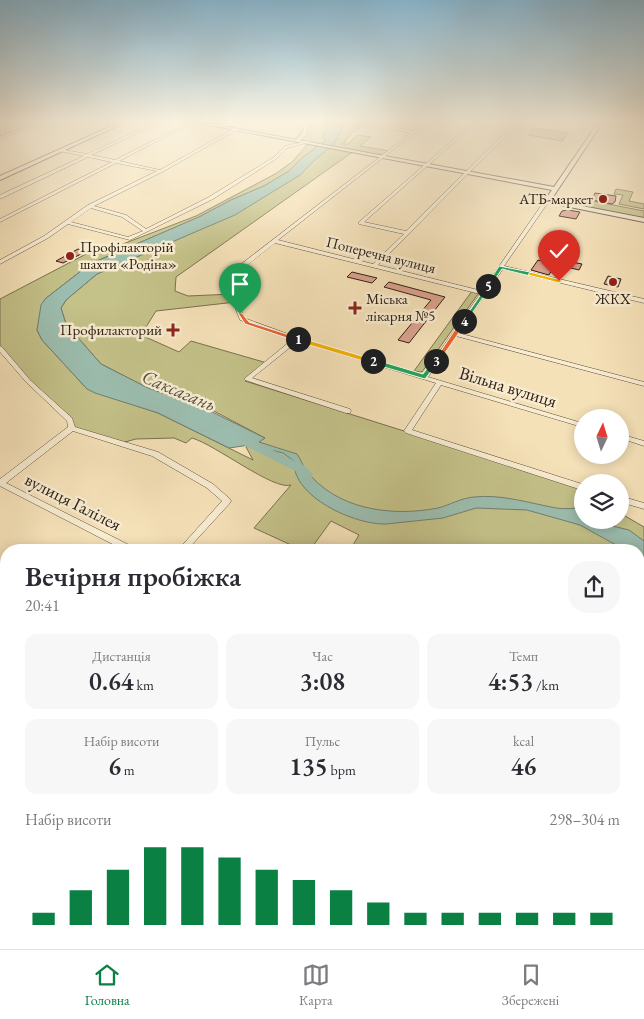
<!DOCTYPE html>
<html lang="uk">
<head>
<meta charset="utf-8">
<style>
  :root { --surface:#fff; --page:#f7f7f7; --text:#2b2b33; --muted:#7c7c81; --line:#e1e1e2; --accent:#0b8043 }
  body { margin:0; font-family:"EB Garamond",serif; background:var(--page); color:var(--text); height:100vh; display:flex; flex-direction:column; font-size:19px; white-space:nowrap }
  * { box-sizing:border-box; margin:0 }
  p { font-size:16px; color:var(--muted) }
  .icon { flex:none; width:28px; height:28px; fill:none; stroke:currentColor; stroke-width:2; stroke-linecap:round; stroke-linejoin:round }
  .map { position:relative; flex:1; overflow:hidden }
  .details { position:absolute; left:0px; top:544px; width:645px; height:406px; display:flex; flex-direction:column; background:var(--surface); border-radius:20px 20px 0 0; box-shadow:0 2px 12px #0003 }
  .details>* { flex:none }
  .needle { width:32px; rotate:4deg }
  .controls { position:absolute; left:574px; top:409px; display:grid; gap:10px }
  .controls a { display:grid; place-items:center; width:55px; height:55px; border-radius:50%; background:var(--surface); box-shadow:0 2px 12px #0003; font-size:25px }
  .pin { position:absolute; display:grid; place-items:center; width:42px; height:42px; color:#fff; margin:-51px -21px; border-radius:50% 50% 50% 0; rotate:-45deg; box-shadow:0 0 5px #0007 }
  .pin .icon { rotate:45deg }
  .km { position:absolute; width:25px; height:25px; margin:-12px; border-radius:50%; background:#222; color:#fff; font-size:14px; line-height:25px; text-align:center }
  .round { display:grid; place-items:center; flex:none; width:52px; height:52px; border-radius:20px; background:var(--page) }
  .overview { display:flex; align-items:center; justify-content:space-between; height:85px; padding:0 25px }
  h1 { font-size:28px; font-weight:600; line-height:38px }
  .metrics { display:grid; grid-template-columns:repeat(3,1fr); gap:8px; height:85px; padding:5px 25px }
  .metrics div { display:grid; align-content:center; border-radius:12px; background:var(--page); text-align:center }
  .metrics b { font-size:25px; font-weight:600 }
  .metrics small { font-size:14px; font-weight:400 }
  .metrics p { font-size:14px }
  .chart { height:140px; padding:10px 25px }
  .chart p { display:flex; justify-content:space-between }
  .chart svg { width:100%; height:90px; margin-top:5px; stroke:var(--accent); stroke-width:6 }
  .tabs { display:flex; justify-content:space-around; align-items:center; height:70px; border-top:1px solid var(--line); background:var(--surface); font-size:14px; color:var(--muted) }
  .tabs a { display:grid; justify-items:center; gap:2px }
  .tabs .selected { color:var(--accent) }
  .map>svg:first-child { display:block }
  .green { fill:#c4c189; stroke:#7a7150 }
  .water { fill:#9cbeb0; stroke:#707f72 }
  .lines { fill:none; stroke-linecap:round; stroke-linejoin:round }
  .river { fill:#9cbeb0; fill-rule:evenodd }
  .building { fill:#daa18d; stroke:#2f2116 }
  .minor-casing { stroke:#60513e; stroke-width:1 }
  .tertiary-casing { stroke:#60513e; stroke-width:2 }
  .minor { fill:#f8ecd1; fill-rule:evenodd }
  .tertiary { fill:#f8ecd1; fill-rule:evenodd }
  .split-1 { fill:#f0652b; stroke:#fff }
  .split-2 { fill:#f5b400; stroke:#fff }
  .split-3 { fill:#22a559; stroke:#fff }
  .split-4 { fill:#f0652b; stroke:#fff }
  .split-5 { fill:#22a559; stroke:#fff }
  .split-6 { fill:#22a559; stroke:#fff }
  .split-7 { fill:#f5b400; stroke:#fff }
  .poi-dot { fill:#8f2418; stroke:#f8ecd1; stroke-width:2 }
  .labels { text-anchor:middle; stroke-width:5; stroke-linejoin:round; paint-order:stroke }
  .far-poi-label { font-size:15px; fill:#2f2116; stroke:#f8ecd1; text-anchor:end }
  .far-street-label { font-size:15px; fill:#2f2116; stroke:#f8ecd1 }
  .street-label { font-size:18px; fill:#2f2116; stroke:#f8ecd1 }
  .water-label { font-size:19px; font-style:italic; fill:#505044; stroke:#f8ecd1 }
</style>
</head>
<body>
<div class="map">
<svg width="644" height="949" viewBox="0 0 644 949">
  <rect width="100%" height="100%" fill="#f5e1b8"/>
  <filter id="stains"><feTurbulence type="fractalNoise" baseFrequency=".004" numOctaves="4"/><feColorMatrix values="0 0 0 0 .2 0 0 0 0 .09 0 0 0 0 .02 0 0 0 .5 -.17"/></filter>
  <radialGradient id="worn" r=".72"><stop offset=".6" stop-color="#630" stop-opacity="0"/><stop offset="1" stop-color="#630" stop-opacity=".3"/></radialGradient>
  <path class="green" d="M0 120H46L0 138Z
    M309 120H330L323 136 326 140 302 158 289 171 264 186 231 200 199 217 90 264 45 299 37 330 42 340 87 389 158 413 253 460 246 447 265 438 210 409 148 388 101 364 66 324 61 308 66 300 97 274 227 218 300 175 317 158 333 145 342 129 343 120H372L352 133 343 144H348L357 135 371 137 360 146 390 151 383 156 354 151 176 277 175 291 188 296 233 294 236 302 156 311 141 335 179 352 191 341 267 363 245 381 582 487V520H620V513L644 527V949H544L527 944H639V550H350L359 535 331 521 310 550H302L254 528 291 485C274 491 216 445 192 438L186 443 174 438 136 439 121 443 72 428 71 424 38 390 0 348V299L88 253 115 247 196 216 275 174 292 162 309 143 295 140Z
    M534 128 568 133 562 141 528 135Z
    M616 189 633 192 629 201 644 204V209L619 204 623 195 614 194Z
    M588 200 644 211V218L578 206Z
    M472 291 478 294 422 372 414 371Z"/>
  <path class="water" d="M330 120H343L342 128 333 145 317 158 300 175 235 215 97 274 66 300 61 308 66 324 101 364 148 388 204 408 265 438 259 442 297 454C301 459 302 465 306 470 336 510 392 517 438 508 450 505 461 498 474 497 502 494 529 503 556 508 565 510 574 507 582 509V520H599L604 524 629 530 644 541V561L639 558V550H625L580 525 527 510 476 508 443 518 386 524C355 525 292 497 294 461L283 453 250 445 229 448 158 413 95 393 87 389 42 340 37 330 41 305 45 299 90 264 199 217 231 200 264 186 289 171 302 158 326 141 323 136Z"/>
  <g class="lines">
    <path class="river" d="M244 436 305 466 313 475 311 478H303L297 472 240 443 238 440Z"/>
  </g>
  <path class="building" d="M595 193 616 196 615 202 612 204 592 200Z
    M568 210 580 212 576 219 559 216 562 211Z
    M78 249 85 252 63 263 56 261Z
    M560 258 573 260 572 262 582 264 579 270 555 264Z
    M538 260 555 264 549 275 531 270Z
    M352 272 377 278 372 283 347 277Z
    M608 276 621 279 618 287 604 284Z
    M389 282 445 297 409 343 398 340 431 300 384 287Z"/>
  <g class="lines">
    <defs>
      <path id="minor" d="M44 120H48L0 139V137Z
        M161 120H165L91 155 115 160 194 120H197L119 161 160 170 235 128 238 129 162 172 94 206 126 215 146 229 209 197 274 157 285 146 308 141 310 142 287 148 276 159 213 199 130 240 68 224 48 238 0 264V260L44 236 88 205 157 171 116 163 0 222V219L112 162 88 157 2 198H0V195L84 156 59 151V149L87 154ZM91 208 122 217 143 231 128 237 71 222Z
        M257 120H261L241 126H215L213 125 215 124H241Z
        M306 120H310L306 135 298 142H296V140L302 135Z
        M370 120H374L370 123 413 131 427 120H431L278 240 373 264 404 234 359 224V222L476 120H479L364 222 406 231 518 120H521L378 265 482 291 545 200H547L549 201 504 266 644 299V303L503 269 458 333 644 382V386L456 336 428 377 582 423V427L441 385 412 430 582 484V490L406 433 404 431 436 383 298 341 252 378 350 409 351 411 350 413H346L245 380 244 379 293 339 240 320 224 279 227 275 411 133 366 125V123ZM275 243 480 294 423 375 299 338 244 318 230 279Z
        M0 121 2 122V126L0 127Z
        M0 346 2 347 30 380 72 418 75 427 158 452 213 484 230 499 231 501 230 503 187 550H178L222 501 207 488 152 456 73 431 6 483 135 548 136 550H124L0 486V479L68 427 67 421 26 382 0 352Z
        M620 434 644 441V446L620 438Z
        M620 496 644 503V509L620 502Z
        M0 717 6 721V732L0 729Z
        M6 736V749L0 753V740Z
        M0 895 6 898V912L0 909Z
        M42 944H58L60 949H44Z
        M221 944H234L232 949H219Z
        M301 944H318L320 949H303Z"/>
      <path id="tertiary" d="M125 120H130L0 180V176Z
        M182 120H189L554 187 600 120H604L551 200 644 218V222L545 202 544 201 552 190Z"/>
    </defs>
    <use href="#minor" class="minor-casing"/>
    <use href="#tertiary" class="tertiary-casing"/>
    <use href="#minor" class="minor"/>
    <use href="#tertiary" class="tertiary"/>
  </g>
  <linearGradient id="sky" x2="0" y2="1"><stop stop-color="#89b8d2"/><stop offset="0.48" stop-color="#faf2df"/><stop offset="1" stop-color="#faf2df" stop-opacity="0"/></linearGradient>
  <rect width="644" height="252" fill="url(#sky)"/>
  <path class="split-1" d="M238 313H242L249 322 302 339 296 341 245 324Z"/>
  <path class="split-2" d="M298 337 375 360 376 361 370 363 296 341Z"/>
  <path class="split-3" d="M373 359 423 374 433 360 439 361 425 379 370 363Z"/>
  <path class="split-4" d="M462 319 467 321 438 363H433Z"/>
  <path class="split-5" d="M488 284 491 286 466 322H462Z"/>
  <path class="split-6" d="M499 266 530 272 532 274 530 276 502 269 490 287H486Z"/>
  <path class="split-7" d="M530 272 561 280 562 281 559 283 528 275Z"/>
  <g class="poi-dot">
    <circle cx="603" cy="199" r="5"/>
    <circle cx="70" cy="256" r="5"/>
    <circle cx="613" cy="282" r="5"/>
    <path d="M352.5 300.5h5v5h5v5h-5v5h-5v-5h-5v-5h5z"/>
    <path d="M170.5 322.5h5v5h5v5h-5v5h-5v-5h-5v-5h5z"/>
  </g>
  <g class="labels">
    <g class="far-poi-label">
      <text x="593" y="204">АТБ-маркет</text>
      <text x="80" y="252" text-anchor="start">Профілакторій<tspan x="80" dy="17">шахти «Родіна»</tspan></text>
      <text x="366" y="304" text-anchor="start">Міська<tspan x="366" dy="17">лікарня №5</tspan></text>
      <text x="613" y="304" text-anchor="middle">ЖКХ</text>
      <text x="162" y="335">Профилакторий</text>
    </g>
    <g class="far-street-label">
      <text transform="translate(381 255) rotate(14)" y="5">Поперечна вулиця</text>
    </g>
    <g class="street-label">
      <text transform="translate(508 387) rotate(17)" y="6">Вільна вулиця</text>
      <text transform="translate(73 502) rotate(27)" y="6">вулиця Галілея</text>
    </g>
    <g class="water-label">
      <text transform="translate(179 390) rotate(23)" y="7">Саксагань</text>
    </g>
  </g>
  <rect width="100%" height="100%" filter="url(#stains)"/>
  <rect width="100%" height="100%" fill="url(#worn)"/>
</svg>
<div class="controls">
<a><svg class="needle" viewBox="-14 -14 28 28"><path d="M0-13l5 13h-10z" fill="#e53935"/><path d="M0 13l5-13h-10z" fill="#7c7c81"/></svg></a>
<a><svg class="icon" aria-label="layers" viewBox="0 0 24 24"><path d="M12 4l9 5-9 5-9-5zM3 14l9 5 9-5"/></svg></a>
</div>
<div class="pin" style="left:240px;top:314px;background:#1e9e55"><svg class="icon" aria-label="arrive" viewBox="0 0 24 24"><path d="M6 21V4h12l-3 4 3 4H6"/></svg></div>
<div class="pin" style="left:559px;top:281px;background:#d93025"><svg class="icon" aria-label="check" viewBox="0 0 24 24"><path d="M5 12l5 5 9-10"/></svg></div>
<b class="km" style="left:298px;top:339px">1</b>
<b class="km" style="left:373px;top:361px">2</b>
<b class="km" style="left:436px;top:361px">3</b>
<b class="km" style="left:464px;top:321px">4</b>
<b class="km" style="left:488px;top:286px">5</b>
<section class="details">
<div class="overview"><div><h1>Вечірня пробіжка</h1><p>20:41</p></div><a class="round"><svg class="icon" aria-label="share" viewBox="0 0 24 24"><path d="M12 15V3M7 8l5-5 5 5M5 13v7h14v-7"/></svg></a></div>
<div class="metrics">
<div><p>Дистанція</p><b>0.64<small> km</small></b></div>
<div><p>Час</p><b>3:08</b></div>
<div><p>Темп</p><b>4:53<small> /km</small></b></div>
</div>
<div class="metrics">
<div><p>Набір висоти</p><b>6<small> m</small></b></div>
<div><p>Пульс</p><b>135<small> bpm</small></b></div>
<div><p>kcal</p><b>46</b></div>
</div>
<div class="chart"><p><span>Набір висоти</span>298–304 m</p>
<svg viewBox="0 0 160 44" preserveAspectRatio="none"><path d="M5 44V38M15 44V27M25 44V17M35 44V6M45 44V6M55 44V11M65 44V17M75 44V22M85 44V27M95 44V33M105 44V38M115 44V38M125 44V38M135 44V38M145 44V38M155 44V38"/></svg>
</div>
</section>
</div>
<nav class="tabs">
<a class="selected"><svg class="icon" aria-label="home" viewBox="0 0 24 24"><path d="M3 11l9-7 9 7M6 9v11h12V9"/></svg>Головна</a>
<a><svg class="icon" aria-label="map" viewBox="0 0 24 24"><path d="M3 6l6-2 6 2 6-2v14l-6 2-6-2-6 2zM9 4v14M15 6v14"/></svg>Карта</a>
<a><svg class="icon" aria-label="saved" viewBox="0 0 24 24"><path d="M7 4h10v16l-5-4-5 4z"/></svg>Збережені</a>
</nav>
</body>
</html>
